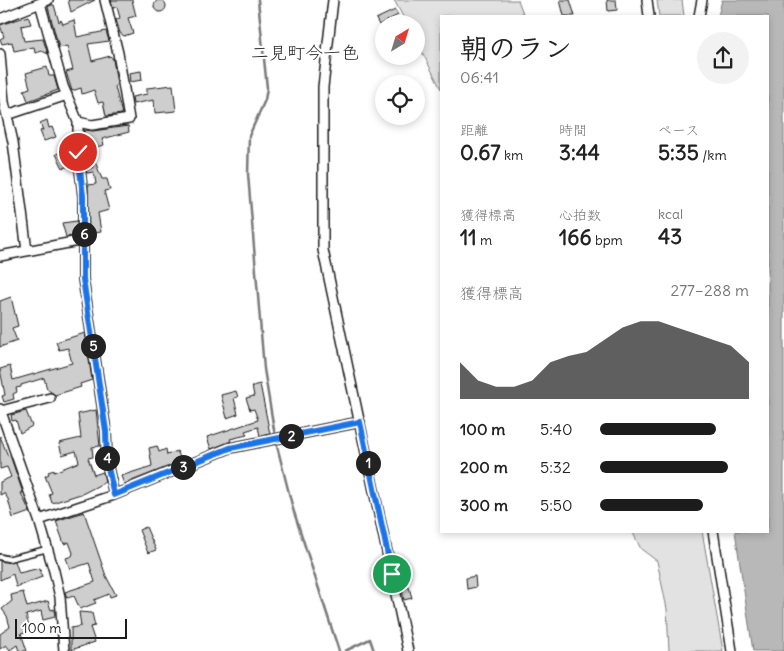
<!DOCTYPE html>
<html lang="ja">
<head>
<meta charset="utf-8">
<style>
  :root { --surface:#fff; --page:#f2f2f2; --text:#222; --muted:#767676; --accent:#1c1c1c }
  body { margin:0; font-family:Delius,"Klee One",sans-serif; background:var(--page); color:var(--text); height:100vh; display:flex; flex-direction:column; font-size:19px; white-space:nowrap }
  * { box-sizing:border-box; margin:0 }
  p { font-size:16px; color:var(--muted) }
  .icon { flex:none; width:28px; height:28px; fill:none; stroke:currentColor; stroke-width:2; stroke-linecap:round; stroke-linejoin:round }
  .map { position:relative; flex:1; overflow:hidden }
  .sheet { position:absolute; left:440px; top:15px; width:329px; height:518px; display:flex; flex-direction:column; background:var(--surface); border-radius:0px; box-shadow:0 2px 8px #0003 }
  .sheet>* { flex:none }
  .needle { width:32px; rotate:38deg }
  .controls { position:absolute; left:375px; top:15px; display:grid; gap:10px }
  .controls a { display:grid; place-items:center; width:50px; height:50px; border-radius:50%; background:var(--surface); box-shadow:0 2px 8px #0003; font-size:25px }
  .scale { position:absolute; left:15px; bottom:12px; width:112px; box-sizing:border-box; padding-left:5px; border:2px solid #1c1c1c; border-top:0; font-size:14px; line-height:18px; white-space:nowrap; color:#1c1c1c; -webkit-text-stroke:4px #fff; paint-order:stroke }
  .pin { position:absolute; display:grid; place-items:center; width:42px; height:42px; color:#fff; margin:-21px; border:2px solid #fff; border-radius:50%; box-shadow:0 1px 5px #0007 }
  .km { position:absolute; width:25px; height:25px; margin:-12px; border-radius:50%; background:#222; color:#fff; font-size:14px; line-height:25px; text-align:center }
  .round { display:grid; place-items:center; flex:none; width:52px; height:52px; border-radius:26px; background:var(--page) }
  .head { display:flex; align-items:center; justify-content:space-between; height:85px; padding:0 20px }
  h1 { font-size:28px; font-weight:800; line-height:38px }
  .stats { display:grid; grid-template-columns:repeat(3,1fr); gap:8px; height:85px; padding:5px 20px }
  .stats div { display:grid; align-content:center }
  .stats b { font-size:21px; font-weight:800 }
  .stats small { font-size:14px; font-weight:400 }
  .stats p { font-size:14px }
  .chart { height:140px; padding:10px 20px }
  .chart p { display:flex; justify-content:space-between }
  .chart svg { width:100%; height:90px; margin-top:5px; fill:var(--accent); opacity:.7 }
  ul { padding:0 20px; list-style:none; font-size:16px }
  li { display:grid; grid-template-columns:80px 60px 1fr; align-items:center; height:38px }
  li i { height:12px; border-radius:6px; background:var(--accent) }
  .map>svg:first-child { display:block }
  .green { fill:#e2e2e2; stroke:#7f7f7f }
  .water { fill:#b8b8b8; stroke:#7a7a7a }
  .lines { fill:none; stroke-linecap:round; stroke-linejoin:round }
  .stream { stroke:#7a7a7a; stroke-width:2.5 }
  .building { fill:#cecece; stroke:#1c1c1c }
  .lane-casing { stroke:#1c1c1c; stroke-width:8 }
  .street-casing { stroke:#1c1c1c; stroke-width:12 }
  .lane { stroke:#fff; stroke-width:4.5 }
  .street { stroke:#fff; stroke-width:9 }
  .route-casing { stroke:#fff; stroke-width:10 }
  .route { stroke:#1a73e8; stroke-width:6 }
  .labels { text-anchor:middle; stroke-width:4; stroke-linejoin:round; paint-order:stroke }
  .quarter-label { font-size:18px; fill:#1c1c1c; stroke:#fff }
</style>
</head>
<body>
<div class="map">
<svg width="784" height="651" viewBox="0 0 784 651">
  <rect width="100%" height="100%" fill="#fff"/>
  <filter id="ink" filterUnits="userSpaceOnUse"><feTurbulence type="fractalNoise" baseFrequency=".02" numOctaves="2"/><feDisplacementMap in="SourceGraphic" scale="10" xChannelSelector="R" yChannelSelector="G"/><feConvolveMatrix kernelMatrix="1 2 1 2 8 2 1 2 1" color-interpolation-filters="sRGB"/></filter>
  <g filter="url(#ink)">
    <path class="green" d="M394 0H518L524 16H441V89L416 40V24H407Z
      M657 0H682L684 16H659Z
      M632 531H702L723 651H669L667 609 657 561 641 549Z"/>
    <path class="water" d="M722 0H784V651H753L735 531H768V16H718Z"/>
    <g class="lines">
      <path class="stream" d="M258 0 267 88 265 100 249 136 248 174 264 369 275 436
        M276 442 293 509 339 651
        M345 651 370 639 374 651"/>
    </g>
    <path class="building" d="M154 6a6 6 0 1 1 12 0a6 6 0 1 1-12 0Z
      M68 0H95L71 12Z
      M111 0H132L136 16 128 18 133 33 124 36 120 33 116 20 120 18 117 7 113 8Z
      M560 0H570L575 16H564Z
      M607 0H616L617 10 608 11Z
      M51 5H54L59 22 61 20 63 24 74 20 77 37 106 31 109 41 88 44 92 61 110 56 113 59 117 84 115 87 122 114 106 116 103 102 98 103 94 90 82 94 81 88 72 91 66 72 73 70 67 46 59 48 48 7Z
      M395 10 398 15 379 25 376 19Z
      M28 16 31 24 21 26 24 41 43 39 48 54 42 51 35 53 34 47 14 51 12 42 2 44 0 39 4 37 0 25Z
      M47 67 49 76H54L58 90 28 101 24 90 30 88 26 73Z
      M141 71 142 80 130 82 129 73Z
      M173 85 176 111 155 113 154 100 133 104 132 97 147 94V88Z
      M47 120 49 128 52 127 56 137 44 141 40 131 43 130 40 123Z
      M128 126 129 132 102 139 104 145 92 148V153L85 155 84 130 93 131Z
      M66 151 69 166 63 168 56 154Z
      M92 159H94L102 179H107L110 190 104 191 109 210 98 213 101 232 89 234 88 185 96 184 94 172 87 173 86 170 93 167Z
      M77 221V232L74 233V236L66 237 62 223Z
      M11 297 18 326 12 328 17 341 0 347V301Z
      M85 333 92 380 80 384 81 387 55 395 47 389 44 378 21 385V387L16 388 17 392 13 394 14 399 4 402 2 396 5 395 0 369 10 366 13 380 72 363 68 348 59 350 56 342Z
      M260 384 270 434 260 436 258 427 245 431 247 435 230 439 231 441 211 449 207 437 258 420 254 409 250 410 246 398 254 396 252 386Z
      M236 391 238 397 234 398 238 414 227 418 221 395Z
      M96 410 100 446 92 447 93 457 88 458 94 475 103 472 105 482 84 493 52 503 49 494 52 493 45 476 49 474 48 472 54 470V472L79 462 76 451 62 455 59 443 81 438 78 414Z
      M26 411 32 426 20 433 16 420 12 421 11 415Z
      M0 436 8 456 10 455 23 493H21L30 512 13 518 8 499 4 493 0 495V482L11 477 7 467 0 469Z
      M157 446 159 452 166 449 167 455 177 451 182 461 124 484 121 476 152 466 149 448Z
      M84 512 106 576 116 595 110 597 109 594 94 600 96 603 80 609 74 596 67 598 65 592 95 582 89 563 70 569 66 558 72 556 73 553 69 542 64 544 56 521Z
      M146 527 156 550 148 553 139 530Z
      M0 561H15L19 573 40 568 42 577 16 587 13 574 0 580Z
      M475 576 476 587 467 589 466 578Z
      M409 587 412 598 404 600 402 589Z
      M23 592 27 607 48 601 51 610 54 609 55 617 43 620 41 611 26 615 30 631 21 633 27 651H19L17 645 10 650 6 645 0 649V634L10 627 7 616 2 609 12 601 11 595Z
      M79 612 92 613 95 626 90 627 95 642 71 650V628L81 626Z"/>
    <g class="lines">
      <defs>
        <path id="lane" d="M0 557 8 559 47 549"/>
        <path id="street" d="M333 0 323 87V250L408 651
          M647 0 649 16
          M40 3 63 86 78 122V152L83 196V279L106 431 107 463 114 495
          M699 16 702 0
          M0 19 48 0
          M0 54 4 102 13 142 27 251
          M7 115 67 95
          M78 122 92 125 129 119 118 53 105 0
          M0 256 84 240
          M0 409 39 520 54 571 60 597 64 651
          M1 411 50 398
          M39 520 114 495 230 448 360 422
          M713 531 732 651"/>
      </defs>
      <use href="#lane" class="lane-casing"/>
      <use href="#street" class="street-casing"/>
      <use href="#lane" class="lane"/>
      <use href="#street" class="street"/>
    </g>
  </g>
  <g class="lines" filter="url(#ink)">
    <defs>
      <path id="route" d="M78 152 83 196V279L106 431 107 463 114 495 230 448 360 422 392 574"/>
    </defs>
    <use href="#route" class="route-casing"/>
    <use href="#route" class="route"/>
  </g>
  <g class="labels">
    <g class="quarter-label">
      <text x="305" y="59">二見町今一色</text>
    </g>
  </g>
</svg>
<div class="controls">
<a><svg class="needle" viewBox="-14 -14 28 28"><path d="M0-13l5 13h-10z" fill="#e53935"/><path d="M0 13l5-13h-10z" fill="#767676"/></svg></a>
<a><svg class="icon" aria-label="locate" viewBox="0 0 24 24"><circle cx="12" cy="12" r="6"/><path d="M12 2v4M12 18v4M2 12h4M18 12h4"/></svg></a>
</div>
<div class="scale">100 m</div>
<div class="pin" style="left:392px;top:574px;background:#1e9e55"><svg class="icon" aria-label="arrive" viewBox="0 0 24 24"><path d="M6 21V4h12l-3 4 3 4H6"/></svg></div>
<div class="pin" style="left:78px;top:152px;background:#d93025"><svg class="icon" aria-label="check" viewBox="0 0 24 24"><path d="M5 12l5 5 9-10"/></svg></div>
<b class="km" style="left:368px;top:463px">1</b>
<b class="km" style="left:291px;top:436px">2</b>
<b class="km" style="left:183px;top:467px">3</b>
<b class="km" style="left:107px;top:458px">4</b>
<b class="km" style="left:93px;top:346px">5</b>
<b class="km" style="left:84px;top:234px">6</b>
<section class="sheet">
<div class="head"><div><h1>朝のラン</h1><p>06:41</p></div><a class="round"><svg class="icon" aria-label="share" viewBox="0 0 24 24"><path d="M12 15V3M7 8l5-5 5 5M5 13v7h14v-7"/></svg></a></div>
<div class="stats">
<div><p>距離</p><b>0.67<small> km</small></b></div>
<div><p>時間</p><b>3:44</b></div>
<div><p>ペース</p><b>5:35<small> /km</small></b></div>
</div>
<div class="stats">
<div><p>獲得標高</p><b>11<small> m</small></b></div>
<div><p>心拍数</p><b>166<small> bpm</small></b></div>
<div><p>kcal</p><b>43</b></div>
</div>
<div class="chart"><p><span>獲得標高</span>277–288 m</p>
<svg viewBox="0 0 160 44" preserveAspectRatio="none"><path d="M0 44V26L10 35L20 38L30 38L40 35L50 26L60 23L70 21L80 15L90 9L100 6L110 6L120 9L130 12L140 15L150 18L160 26V44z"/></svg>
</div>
<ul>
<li><b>100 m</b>5:40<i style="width:78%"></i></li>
<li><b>200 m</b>5:32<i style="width:86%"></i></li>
<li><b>300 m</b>5:50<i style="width:69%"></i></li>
</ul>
</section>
</div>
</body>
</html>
